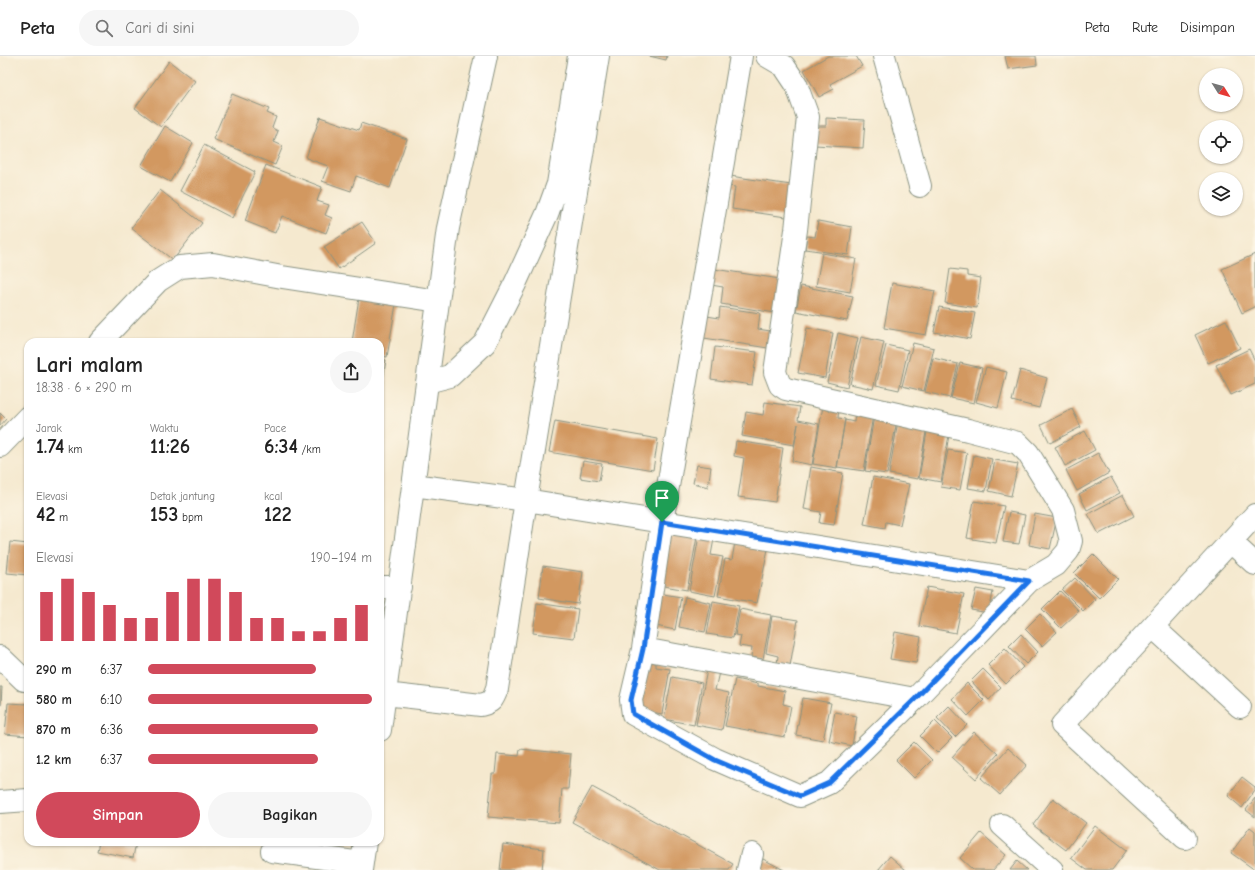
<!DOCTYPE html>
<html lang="id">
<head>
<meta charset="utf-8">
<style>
  :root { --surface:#fff; --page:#f6f6f6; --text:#222; --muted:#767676; --line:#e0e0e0; --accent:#d1495b }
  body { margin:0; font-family:"Comic Neue",sans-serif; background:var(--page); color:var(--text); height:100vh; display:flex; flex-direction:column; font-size:15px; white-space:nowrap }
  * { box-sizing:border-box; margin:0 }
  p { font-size:13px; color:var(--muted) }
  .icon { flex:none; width:22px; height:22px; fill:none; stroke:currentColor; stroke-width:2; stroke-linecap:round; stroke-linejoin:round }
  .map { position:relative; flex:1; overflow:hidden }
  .panel { position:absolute; left:24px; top:282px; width:360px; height:508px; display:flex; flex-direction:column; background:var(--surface); border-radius:12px; box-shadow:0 1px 3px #0004 }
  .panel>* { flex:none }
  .needle { width:26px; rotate:127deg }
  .tools { position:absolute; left:1199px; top:12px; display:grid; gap:8px }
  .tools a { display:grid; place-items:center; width:44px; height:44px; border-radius:50%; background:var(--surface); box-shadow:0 1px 3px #0004; font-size:20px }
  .pin { position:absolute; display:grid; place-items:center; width:34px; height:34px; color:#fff; margin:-41px -17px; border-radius:50% 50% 50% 0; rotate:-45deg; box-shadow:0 0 4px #0007 }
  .pin .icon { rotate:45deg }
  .round { display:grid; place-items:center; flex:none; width:42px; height:42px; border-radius:21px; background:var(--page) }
  .head { display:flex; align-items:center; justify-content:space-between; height:68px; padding:0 12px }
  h1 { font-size:22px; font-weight:600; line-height:30px }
  .stats { display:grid; grid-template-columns:repeat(3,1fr); gap:6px; height:68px; padding:4px 12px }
  .stats div { display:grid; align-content:center }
  .stats b { font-size:20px; font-weight:600 }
  .stats small { font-size:11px; font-weight:400 }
  .stats p { font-size:11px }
  .chart { height:112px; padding:8px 12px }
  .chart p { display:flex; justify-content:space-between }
  .chart svg { width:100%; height:72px; margin-top:4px; stroke:var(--accent); stroke-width:6 }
  .action { display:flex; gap:8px; margin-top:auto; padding:8px 12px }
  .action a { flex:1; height:46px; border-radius:24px; background:var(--accent); color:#fff; font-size:16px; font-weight:600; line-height:46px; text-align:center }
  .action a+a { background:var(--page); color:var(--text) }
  ul { padding:0 12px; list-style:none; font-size:13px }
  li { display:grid; grid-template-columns:64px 48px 1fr; align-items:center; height:30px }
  li i { height:10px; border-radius:5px; background:var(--accent) }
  header { display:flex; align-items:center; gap:24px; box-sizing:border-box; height:56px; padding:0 20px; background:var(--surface); border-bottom:1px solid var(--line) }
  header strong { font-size:19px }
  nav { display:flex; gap:22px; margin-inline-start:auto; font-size:14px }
  .search { width:280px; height:36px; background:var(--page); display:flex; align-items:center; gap:10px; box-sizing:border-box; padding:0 14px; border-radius:22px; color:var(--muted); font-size:15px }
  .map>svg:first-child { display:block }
  .building { fill:#d29860 }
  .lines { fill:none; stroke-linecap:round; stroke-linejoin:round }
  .minor-casing { stroke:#8a9382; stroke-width:24 }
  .minor { stroke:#fff; stroke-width:22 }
  .route-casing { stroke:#fff; stroke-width:8 }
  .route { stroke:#1a73e8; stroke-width:5 }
</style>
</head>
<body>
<header>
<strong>Peta</strong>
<div class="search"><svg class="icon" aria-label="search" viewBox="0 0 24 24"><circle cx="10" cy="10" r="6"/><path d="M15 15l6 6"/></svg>Cari di sini</div>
<nav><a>Peta</a><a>Rute</a><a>Disimpan</a></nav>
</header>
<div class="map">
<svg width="1255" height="814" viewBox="0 0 1255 814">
  <rect width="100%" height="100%" fill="#fcf5e5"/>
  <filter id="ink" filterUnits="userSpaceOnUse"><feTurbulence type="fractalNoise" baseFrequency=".025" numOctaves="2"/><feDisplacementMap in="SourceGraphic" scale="8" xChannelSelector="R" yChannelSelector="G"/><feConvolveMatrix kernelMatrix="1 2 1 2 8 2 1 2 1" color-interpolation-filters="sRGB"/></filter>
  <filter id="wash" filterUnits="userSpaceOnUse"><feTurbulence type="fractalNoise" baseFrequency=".012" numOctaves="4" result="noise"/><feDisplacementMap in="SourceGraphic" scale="16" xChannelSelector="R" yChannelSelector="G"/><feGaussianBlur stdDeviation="0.9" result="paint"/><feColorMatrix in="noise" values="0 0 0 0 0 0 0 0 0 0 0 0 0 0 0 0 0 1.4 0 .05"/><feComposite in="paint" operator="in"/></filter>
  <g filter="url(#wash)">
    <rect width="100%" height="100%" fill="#f5e9cf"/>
    <g id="blocks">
      <path class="building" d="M649 0H667L666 4Z
        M828 0H856L862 10 830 28 834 33 819 41 804 14Z
        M1005 0H1036L1037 9 1008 13Z
        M169 5 195 25 161 71 135 52Z
        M232 38 269 53 267 57 276 61 272 72 278 75 274 86 283 90 275 109 213 83Z
        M320 61 359 74 361 67 407 83 390 132 356 120 351 135 322 125 328 110 306 102Z
        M826 62 865 64 863 92 815 89 816 70H826Z
        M165 70 193 87 170 126 141 110Z
        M204 89 255 116 232 162 180 135Z
        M266 109 322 131 317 145 329 149 325 159 332 162 326 177 282 160 275 177 245 165Z
        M730 120 791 129 786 161 732 153 735 131 729 130Z
        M160 134 202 167 173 204 131 172Z
        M818 165 852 171 848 199 805 193 807 180 815 181Z
        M362 166 376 187 339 213 324 191Z
        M822 197 856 203 850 236 816 230Z
        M1255 198V251L1242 257 1222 213Z
        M714 213 780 223 775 257 721 248 723 231 711 229Z
        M950 213 967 215V220L981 222 977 252 945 247Z
        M892 227 935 235 926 279 884 272Z
        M801 230 853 240 847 265 796 255Z
        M359 242 396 248 387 301 380 300V286H352Z
        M720 251 760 257 758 273 770 275 768 292 704 282 707 260 719 262Z
        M939 251 975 257 970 283 934 276Z
        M1226 264 1240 292 1208 307 1195 279Z
        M807 272 833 277 825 322 798 317Z
        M838 277 858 282 847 331 827 326Z
        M861 281 884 286 873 333 850 328Z
        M913 287 934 292 924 335 902 330Z
        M886 289 908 294 899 334 876 329Z
        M715 291 757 296 752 329 711 323Z
        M1249 293 1255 305V328L1231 339 1216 309Z
        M933 302 958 308 950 342 925 336Z
        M380 303 386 304 381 337H380Z
        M960 307 982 312 974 347 951 342Z
        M986 311 1007 316 998 352 976 346Z
        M1020 314 1047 322 1039 352 1012 345Z
        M765 346 800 351 798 364 819 368 812 409 792 405 798 368 794 389 742 380 746 356 763 359Z
        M823 350 839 352 838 362 845 363 837 412 813 408Z
        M1072 353 1081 371 1050 387 1041 369Z
        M855 356 873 359 864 415 837 411 845 364 854 366Z
        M0 357 6 363 0 370Z
        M874 360 897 364 887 418 865 415Z
        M555 365 658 383 653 414 549 396Z
        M898 365 927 370 918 423 889 418Z
        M928 370 950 373 941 426 919 422Z
        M1085 375 1095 394 1065 410 1055 391Z
        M736 385 783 392 775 446 738 441 744 402 734 400Z
        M948 394 967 397 960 434 941 431Z
        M1098 397 1109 417 1077 435 1066 414Z
        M974 399 992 403 986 435 968 432Z
        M995 404 1018 408 1011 440 989 435Z
        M583 405 602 408 599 425 580 422Z
        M697 409 711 411 708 431 693 427Z
        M811 411 843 417 834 469 819 467 821 456 804 453Z
        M873 421 909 428 900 469 886 466 885 472 864 468Z
        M1111 421 1120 437 1087 454 1079 438Z
        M1123 439 1134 460 1099 478 1088 458Z
        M974 445 1004 450 996 487 967 482Z
        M1009 456 1025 459 1019 488 1003 486Z
        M1035 458 1057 462 1050 493 1029 489Z
        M668 476 697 481 687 534 658 529Z
        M699 480 714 483 711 499 723 501 715 540 689 535Z
        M10 486 28 488V519L7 517Z
        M735 486 768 493 757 547 718 540 725 503 732 504Z
        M1093 498 1118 523 1099 542 1074 517Z
        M543 510 583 516 578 548 539 542Z
        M1075 522 1095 543 1083 555 1062 534Z
        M927 531 964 538 956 577 919 570Z
        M976 533 993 536 989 557 971 554Z
        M1060 535 1079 555 1061 572 1042 553Z
        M657 537 681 541 675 574 651 569Z
        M685 541 711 547 705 576 679 571Z
        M713 545 739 550 733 582 707 578Z
        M537 547 578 553 574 582 533 577Z
        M740 553 771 559 763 603 751 601 752 592 739 590 741 580 735 579Z
        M1040 558 1057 576 1042 590 1025 573Z
        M772 560 798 564 790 610 777 608 778 600 766 597Z
        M895 576 921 581 916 607 890 603Z
        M1021 578 1038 596 1026 608 1009 590Z
        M1005 592 1023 611 1006 628 988 609Z
        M644 605 656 607V611L670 613 662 658 635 653Z
        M983 613 1001 631 989 644 971 625Z
        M707 614 719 616 715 634 729 637 722 674 696 669Z
        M672 621 702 627 694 669 664 663Z
        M735 623 758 628V630L785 635 783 648 791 650 785 681 725 670Z
        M967 627 984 644 968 660 952 643Z
        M0 631H2L1 649H0Z
        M803 642 831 647 823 684 796 679Z
        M8 647 28 648V680L5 678Z
        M949 650 967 669 955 681 937 662Z
        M835 656 857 660 852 690 829 685Z
        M935 665 952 682 937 697 920 680Z
        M974 676 998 698 976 723 952 701Z
        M914 686 932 704 914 722 896 704Z
        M1008 692 1027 709 1000 739 981 722Z
        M520 693 571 698 568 733H562L559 767 488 761 492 718H495L497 698 519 700Z
        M1242 721 1255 731V734L1242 752 1228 740Z
        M592 731 733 808 729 814H660L572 766Z
        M1053 742 1086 767 1066 794 1033 769Z
        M1255 742V761L1246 754Z
        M1095 770 1127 794 1112 814H1087L1071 802Z
        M1250 771 1255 775V814L1231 797Z
        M981 777 1006 799 993 814H973L960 802Z
        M99 786H136L133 802 97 795Z
        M503 788 544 793 542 814H500Z
        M890 800 906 814H878Z
        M763 803 784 814H757Z
        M1017 805 1027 814H1010Z"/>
    </g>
  </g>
  <g filter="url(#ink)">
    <use href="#blocks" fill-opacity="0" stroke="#8a9382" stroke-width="1"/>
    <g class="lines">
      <defs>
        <path id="minor" d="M741 0 662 466 643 593 631 644 633 658 715 703 800 740 829 727 915 643 1029 525 1056 509 1068 495 1071 485 1063 454 1028 397 1018 387 968 374 786 333 780 329 775 316 796 174 808 61 796 28 784 10 767 0
          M884 0 920 130
          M100 286 158 225 180 211 213 208 282 221 438 245
          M427 326 450 320 485 287 515 228 547 158 558 128 579 0
          M0 390 28 361
          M413 429 526 444 1029 525
          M1231 486 1255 508
          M380 531H400
          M1153 571 1240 651
          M643 593 915 643
          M0 601 24 624
          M385 638 481 649C492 646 493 644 497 633L526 444 598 0
          M380 674 448 172 486 0
          M0 746 28 744
          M1002 769 1052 814
          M1185 782 1062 669 1255 459
          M272 795 362 807
          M361 814 365 786
          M748 814 752 798"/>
      </defs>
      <use href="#minor" class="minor-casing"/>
      <use href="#minor" class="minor"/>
    </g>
  </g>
  <g class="lines" filter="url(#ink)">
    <defs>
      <path id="route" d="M662 466 1029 525 915 643 829 727 800 740 715 704 633 658 631 644 643 593Z"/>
    </defs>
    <use href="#route" class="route-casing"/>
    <use href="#route" class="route"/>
  </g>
</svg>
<div class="tools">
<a><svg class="needle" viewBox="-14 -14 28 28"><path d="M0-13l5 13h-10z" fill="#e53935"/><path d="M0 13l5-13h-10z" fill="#767676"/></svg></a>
<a><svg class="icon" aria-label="locate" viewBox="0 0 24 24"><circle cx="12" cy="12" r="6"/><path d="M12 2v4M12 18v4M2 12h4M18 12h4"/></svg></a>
<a><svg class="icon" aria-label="layers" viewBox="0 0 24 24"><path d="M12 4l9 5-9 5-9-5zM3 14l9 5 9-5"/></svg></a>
</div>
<div class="pin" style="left:662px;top:466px;background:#1e9e55"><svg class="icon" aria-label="arrive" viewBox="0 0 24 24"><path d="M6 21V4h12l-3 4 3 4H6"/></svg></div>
<section class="panel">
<div class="head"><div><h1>Lari malam</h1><p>18:38 · 6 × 290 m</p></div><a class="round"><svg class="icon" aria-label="share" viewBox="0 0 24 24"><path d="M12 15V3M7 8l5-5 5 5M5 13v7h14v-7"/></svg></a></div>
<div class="stats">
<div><p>Jarak</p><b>1.74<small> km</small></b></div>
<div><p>Waktu</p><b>11:26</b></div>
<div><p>Pace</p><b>6:34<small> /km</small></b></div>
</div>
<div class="stats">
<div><p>Elevasi</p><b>42<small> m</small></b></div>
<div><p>Detak jantung</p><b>153<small> bpm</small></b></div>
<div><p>kcal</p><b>122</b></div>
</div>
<div class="chart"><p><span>Elevasi</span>190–194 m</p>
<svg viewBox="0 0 160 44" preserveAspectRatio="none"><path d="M5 44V14M15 44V6M25 44V14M35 44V22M45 44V30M55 44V30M65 44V14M75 44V6M85 44V6M95 44V14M105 44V30M115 44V30M125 44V38M135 44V38M145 44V30M155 44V22"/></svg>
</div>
<ul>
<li><b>290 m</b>6:37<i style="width:75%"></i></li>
<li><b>580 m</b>6:10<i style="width:100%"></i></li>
<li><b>870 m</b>6:36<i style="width:76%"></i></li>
<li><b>1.2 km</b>6:37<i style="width:76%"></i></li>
</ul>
<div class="action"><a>Simpan</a><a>Bagikan</a></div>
</section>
</div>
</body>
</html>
